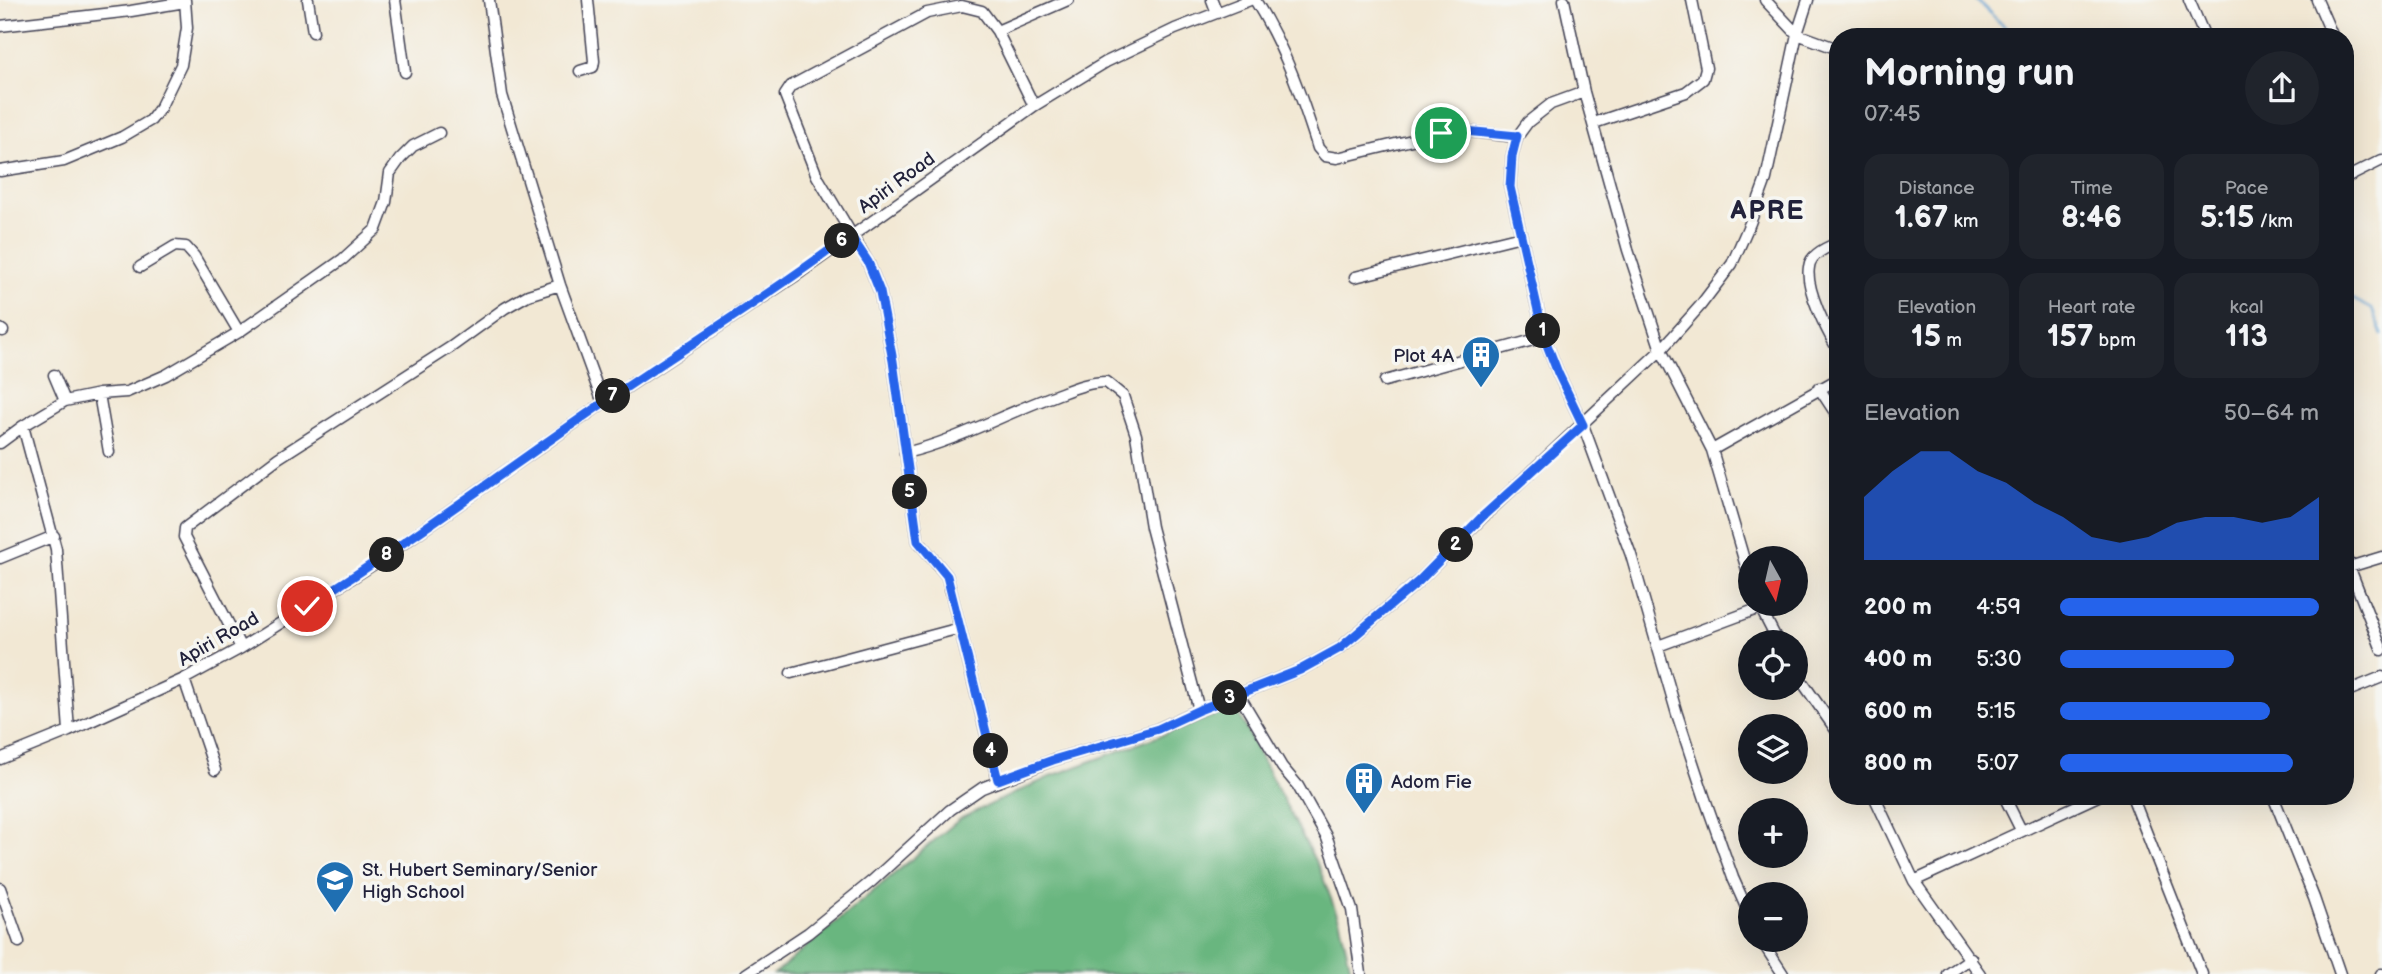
<!DOCTYPE html>
<html lang="en">
<head>
<meta charset="utf-8">
<style>
  :root { --surface:#171b24; --page:#20242c; --text:#f1f3f6; --muted:#9ea1a6; --accent:#2563eb }
  body { margin:0; font-family:"Balsamiq Sans",sans-serif; background:var(--page); color:var(--text); height:100vh; display:flex; flex-direction:column; font-size:26px; white-space:nowrap }
  * { box-sizing:border-box; margin:0 }
  p { font-size:23px; color:var(--muted) }
  .icon { flex:none; width:38px; height:38px; fill:none; stroke:currentColor; stroke-width:2; stroke-linecap:round; stroke-linejoin:round }
  .map { position:relative; flex:1; overflow:hidden }
  .sheet { position:absolute; left:1829px; top:28px; width:525px; height:777px; display:flex; flex-direction:column; background:var(--surface); border-radius:28px; box-shadow:0 7px 28px #0002 }
  .sheet>* { flex:none }
  .needle { width:46px; rotate:172deg }
  .controls { position:absolute; left:1738px; top:546px; display:grid; gap:14px }
  .controls a { display:grid; place-items:center; width:70px; height:70px; border-radius:50%; background:var(--surface); box-shadow:0 7px 28px #0002; font-size:35px }
  .pin { position:absolute; display:grid; place-items:center; width:60px; height:60px; color:#fff; margin:-30px; border:4px solid #fff; border-radius:50%; box-shadow:0 2px 7px #0007 }
  .km { position:absolute; width:35px; height:35px; margin:-18px; border-radius:50%; background:#222; color:#fff; font-size:19px; line-height:35px; text-align:center }
  .round { display:grid; place-items:center; flex:none; width:74px; height:74px; border-radius:37px; background:var(--page) }
  .summary { display:flex; align-items:center; justify-content:space-between; height:119px; padding:0 35px }
  h1 { font-size:38px; font-weight:700; line-height:52px }
  .figures { display:grid; grid-template-columns:repeat(3,1fr); gap:10px; height:119px; padding:7px 35px }
  .figures div { display:grid; align-content:center; border-radius:18px; background:var(--page); text-align:center }
  .figures b { font-size:30px; font-weight:700 }
  .figures small { font-size:19px; font-weight:400 }
  .figures p { font-size:19px }
  .chart { height:196px; padding:14px 35px }
  .chart p { display:flex; justify-content:space-between }
  .chart svg { width:100%; height:126px; margin-top:7px; fill:var(--accent); opacity:.7 }
  ul { padding:0 35px; list-style:none; font-size:23px }
  li { display:grid; grid-template-columns:112px 84px 1fr; align-items:center; height:52px }
  li i { height:18px; border-radius:9px; background:var(--accent) }
  .map>svg:first-child { display:block }
  .forest { fill:#69b67f; stroke:#466c5d; stroke-width:2 }
  .lines { fill:none; stroke-linecap:round; stroke-linejoin:round }
  .stream { stroke:#5fa0d2; stroke-width:2.5 }
  .minor-casing { stroke:#414052; stroke-width:13 }
  .minor { stroke:#fff; stroke-width:10 }
  .route-casing { stroke:#fff; stroke-width:14 }
  .route { stroke:#2563eb; stroke-width:9 }
  .labels { text-anchor:middle; stroke-width:7; stroke-linejoin:round; paint-order:stroke }
  .street-label { font-size:19px; fill:#22223b; stroke:#f6f6f2 }
  .poi-label { font-size:19px; fill:#22223b; stroke:#f6f6f2; text-anchor:start }
  .district-label { font-size:26px; font-weight:bold; letter-spacing:2px; fill:#22223b; stroke:#f6f6f2 }
</style>
</head>
<body>
<div class="map">
<svg width="2382" height="974" viewBox="0 0 2382 974">
  <rect width="100%" height="100%" fill="#f6f6f2"/>
  <filter id="ink" filterUnits="userSpaceOnUse"><feTurbulence type="fractalNoise" baseFrequency=".0143" numOctaves="2"/><feDisplacementMap in="SourceGraphic" scale="14" xChannelSelector="R" yChannelSelector="G"/><feConvolveMatrix kernelMatrix="1 2 1 2 8 2 1 2 1" color-interpolation-filters="sRGB"/></filter>
  <filter id="wash" filterUnits="userSpaceOnUse"><feTurbulence type="fractalNoise" baseFrequency=".00686" numOctaves="4" result="noise"/><feDisplacementMap in="SourceGraphic" scale="28" xChannelSelector="R" yChannelSelector="G"/><feGaussianBlur stdDeviation="1.57" result="paint"/><feColorMatrix in="noise" values="0 0 0 0 0 0 0 0 0 0 0 0 0 0 0 0 0 1.4 0 .05"/><feComposite in="paint" operator="in"/></filter>
  <g filter="url(#wash)">
    <rect width="100%" height="100%" fill="#f2e8d4"/>
    <path class="forest" d="M1235 708 1320 870 1340 922 1352 974H774L961 818 1054 775Z"/>
    <g class="lines">
      <path class="stream" d="M1976 0 2015 37
        M2345 295 2372 309 2382 335"/>
    </g>
  </g>
  <g filter="url(#ink)">
    <g class="lines">
      <defs>
        <path id="minor" d="M308 0 313 32
          M395 0 405 72
          M489 0 502 95 560 285 603 403
          M1212 0 1217 13
          M1255 0C1285 48 1301 95 1318 148L1325 156 1337 158 1441 133 1465 131 1517 137
          M1564 0 1584 92 1628 250 1661 350 1712 450 1750 580
          M1765 0 1797 34 1838 49
          M2189 0 2205 37
          M2317 0 2333 37
          M0 26 131 11 185 2
          M997 31 1068 0
          M580 71 593 67 594 61 588 0
          M1584 92 1551 104 1528 122 1517 137 1512 156 1510 187 1544 337 1558 373 1583 425 1631 555 1677 714 1705 799 1733 878 1750 916
          M1594 123 1686 92 1703 79 1706 68 1692 0
          M0 171 64 161 122 137 151 120 160 108 181 65 187 28 185 0
          M2346 178 2382 160
          M1838 243C1827 247 1810 255 1809 267 1805 289 1827 331 1838 350
          M140 267 175 246 186 247 194 256 239 332
          M1355 277 1521 236
          M0 329 3 331
          M54 375 65 401
          M1385 381 1544 337
          M1819 388 1838 417
          M99 394 109 452
          M23 426 56 549 69 731
          M0 443 23 426 65 401 99 394 127 392 166 375 239 332 343 259 376 229 386 202 390 173 400 159 413 146 439 133
          M1712 450 1838 379
          M905 453C955 441 1000 416 1048 398 1068 391 1085 382 1106 382L1123 396 1136 435 1151 527 1199 710
          M2345 556 2382 650
          M0 558 54 536
          M2346 568 2382 557
          M1759 605 1778 642
          M1658 646 1760 608
          M241 648 184 537 185 528 278 458 451 347 505 308 528 295 560 285
          M791 673 960 628
          M1796 673 1838 733
          M184 679 215 770
          M2345 692 2382 677
          M1239 695 1282 767 1298 786 1327 838 1352 910 1361 974
          M0 759 69 731 184 679 241 648 374 564 603 403 801 272 1034 106 1106 62 1175 29 1250 0
          M998 781 947 576 918 541 893 361 880 292 868 262 817 176 785 95 791 86 927 13 962 6 982 11 997 31 1034 106
          M1874 796 1914 881 1980 974
          M2004 796 2021 830
          M2132 796 2202 974
          M2273 796 2314 898 2340 974
          M1914 881 2098 796
          M0 888 19 942
          M1761 940 1783 974
          M746 974 808 933 872 881 950 810 982 788 1053 760 1158 729 1199 710 1300 670 1340 648 1419 581 1484 516 1661 350 1700 306 1732 264 1750 223 1766 179 1797 34 1808 0
          M1948 974 1971 958
          M2381 974H2382"/>
      </defs>
      <use href="#minor" class="minor-casing"/>
      <use href="#minor" class="minor"/>
    </g>
  </g>
  <g class="lines" filter="url(#ink)">
    <defs>
      <path id="route" d="M307 606C408 543 503 472 600 405 683 348 769 296 850 235L868 262 880 292 893 361 918 541 947 576 998 780 1053 760 1158 729 1199 710 1300 670 1340 648 1419 581 1483 516 1583 425 1558 373 1544 337 1510 187 1512 156 1517 136 1465 131 1441 133"/>
    </defs>
    <use href="#route" class="route-casing"/>
    <use href="#route" class="route"/>
  </g>
  <defs>
    <symbol id="building-pin" viewBox="-11 -11 22 30"><path d="M0 17L-7.5 6A9.5 9.5 0 1 1 7.5 6Z" fill="#1f6fb2" stroke="#f6f6f2"/><path d="M-4-6H4V6H1V3H-1V6H-4ZM-2.5-4.3h1.7v1.8h-1.7ZM.8-4.3h1.7v1.8H.8ZM-2.5-1h1.7V.8h-1.7ZM.8-1h1.7V.8H.8Z" fill="#fff"/></symbol>
    <symbol id="school-pin" viewBox="-11 -11 22 30"><path d="M0 17L-7.5 6A9.5 9.5 0 1 1 7.5 6Z" fill="#1f6fb2" stroke="#f6f6f2"/><path d="M0-5L7-2L0 1L-7-2ZM-4 1L0 2.5L4 1V4Q0 6-4 4Z" fill="#fff"/></symbol>
  </defs>
  <g fill-rule="evenodd">
    <use href="#building-pin" x="1459" y="333" width="44" height="60"/>
    <use href="#building-pin" x="1342" y="759" width="44" height="60"/>
    <use href="#school-pin" x="313" y="858" width="44" height="60"/>
  </g>
  <g class="labels">
    <g class="street-label">
      <text transform="translate(896 182) rotate(-36)" y="7">Apiri Road</text>
      <text transform="translate(218 638) rotate(-30)" y="7">Apiri Road</text>
    </g>
    <g class="poi-label">
      <text x="1454" y="362" text-anchor="end">Plot 4A</text>
      <text x="1391" y="788">Adom Fie</text>
      <text x="362" y="876">St. Hubert Seminary/Senior<tspan x="362" dy="22">High School</tspan></text>
    </g>
    <g class="district-label">
      <text x="1768" y="219">APRE</text>
    </g>
  </g>
</svg>
<div class="controls">
<a><svg class="needle" viewBox="-14 -14 28 28"><path d="M0-13l5 13h-10z" fill="#e53935"/><path d="M0 13l5-13h-10z" fill="#9ea1a6"/></svg></a>
<a><svg class="icon" aria-label="locate" viewBox="0 0 24 24"><circle cx="12" cy="12" r="6"/><path d="M12 2v4M12 18v4M2 12h4M18 12h4"/></svg></a>
<a><svg class="icon" aria-label="layers" viewBox="0 0 24 24"><path d="M12 4l9 5-9 5-9-5zM3 14l9 5 9-5"/></svg></a>
<a>+</a>
<a>−</a>
</div>
<div class="pin" style="left:1441px;top:133px;background:#1e9e55"><svg class="icon" aria-label="arrive" viewBox="0 0 24 24"><path d="M6 21V4h12l-3 4 3 4H6"/></svg></div>
<div class="pin" style="left:307px;top:606px;background:#d93025"><svg class="icon" aria-label="check" viewBox="0 0 24 24"><path d="M5 12l5 5 9-10"/></svg></div>
<b class="km" style="left:1543px;top:331px">1</b>
<b class="km" style="left:1456px;top:545px">2</b>
<b class="km" style="left:1230px;top:698px">3</b>
<b class="km" style="left:991px;top:751px">4</b>
<b class="km" style="left:910px;top:492px">5</b>
<b class="km" style="left:842px;top:241px">6</b>
<b class="km" style="left:613px;top:396px">7</b>
<b class="km" style="left:387px;top:555px">8</b>
<section class="sheet">
<div class="summary"><div><h1>Morning run</h1><p>07:45</p></div><a class="round"><svg class="icon" aria-label="share" viewBox="0 0 24 24"><path d="M12 15V3M7 8l5-5 5 5M5 13v7h14v-7"/></svg></a></div>
<div class="figures">
<div><p>Distance</p><b>1.67<small> km</small></b></div>
<div><p>Time</p><b>8:46</b></div>
<div><p>Pace</p><b>5:15<small> /km</small></b></div>
</div>
<div class="figures">
<div><p>Elevation</p><b>15<small> m</small></b></div>
<div><p>Heart rate</p><b>157<small> bpm</small></b></div>
<div><p>kcal</p><b>113</b></div>
</div>
<div class="chart"><p><span>Elevation</span>50–64 m</p>
<svg viewBox="0 0 160 44" preserveAspectRatio="none"><path d="M0 44V22L10 13L20 6L30 6L40 13L50 17L60 24L70 29L80 36L90 38L100 36L110 31L120 29L130 29L140 31L150 29L160 22V44z"/></svg>
</div>
<ul>
<li><b>200 m</b>4:59<i style="width:100%"></i></li>
<li><b>400 m</b>5:30<i style="width:67%"></i></li>
<li><b>600 m</b>5:15<i style="width:81%"></i></li>
<li><b>800 m</b>5:07<i style="width:90%"></i></li>
</ul>
</section>
</div>
</body>
</html>
